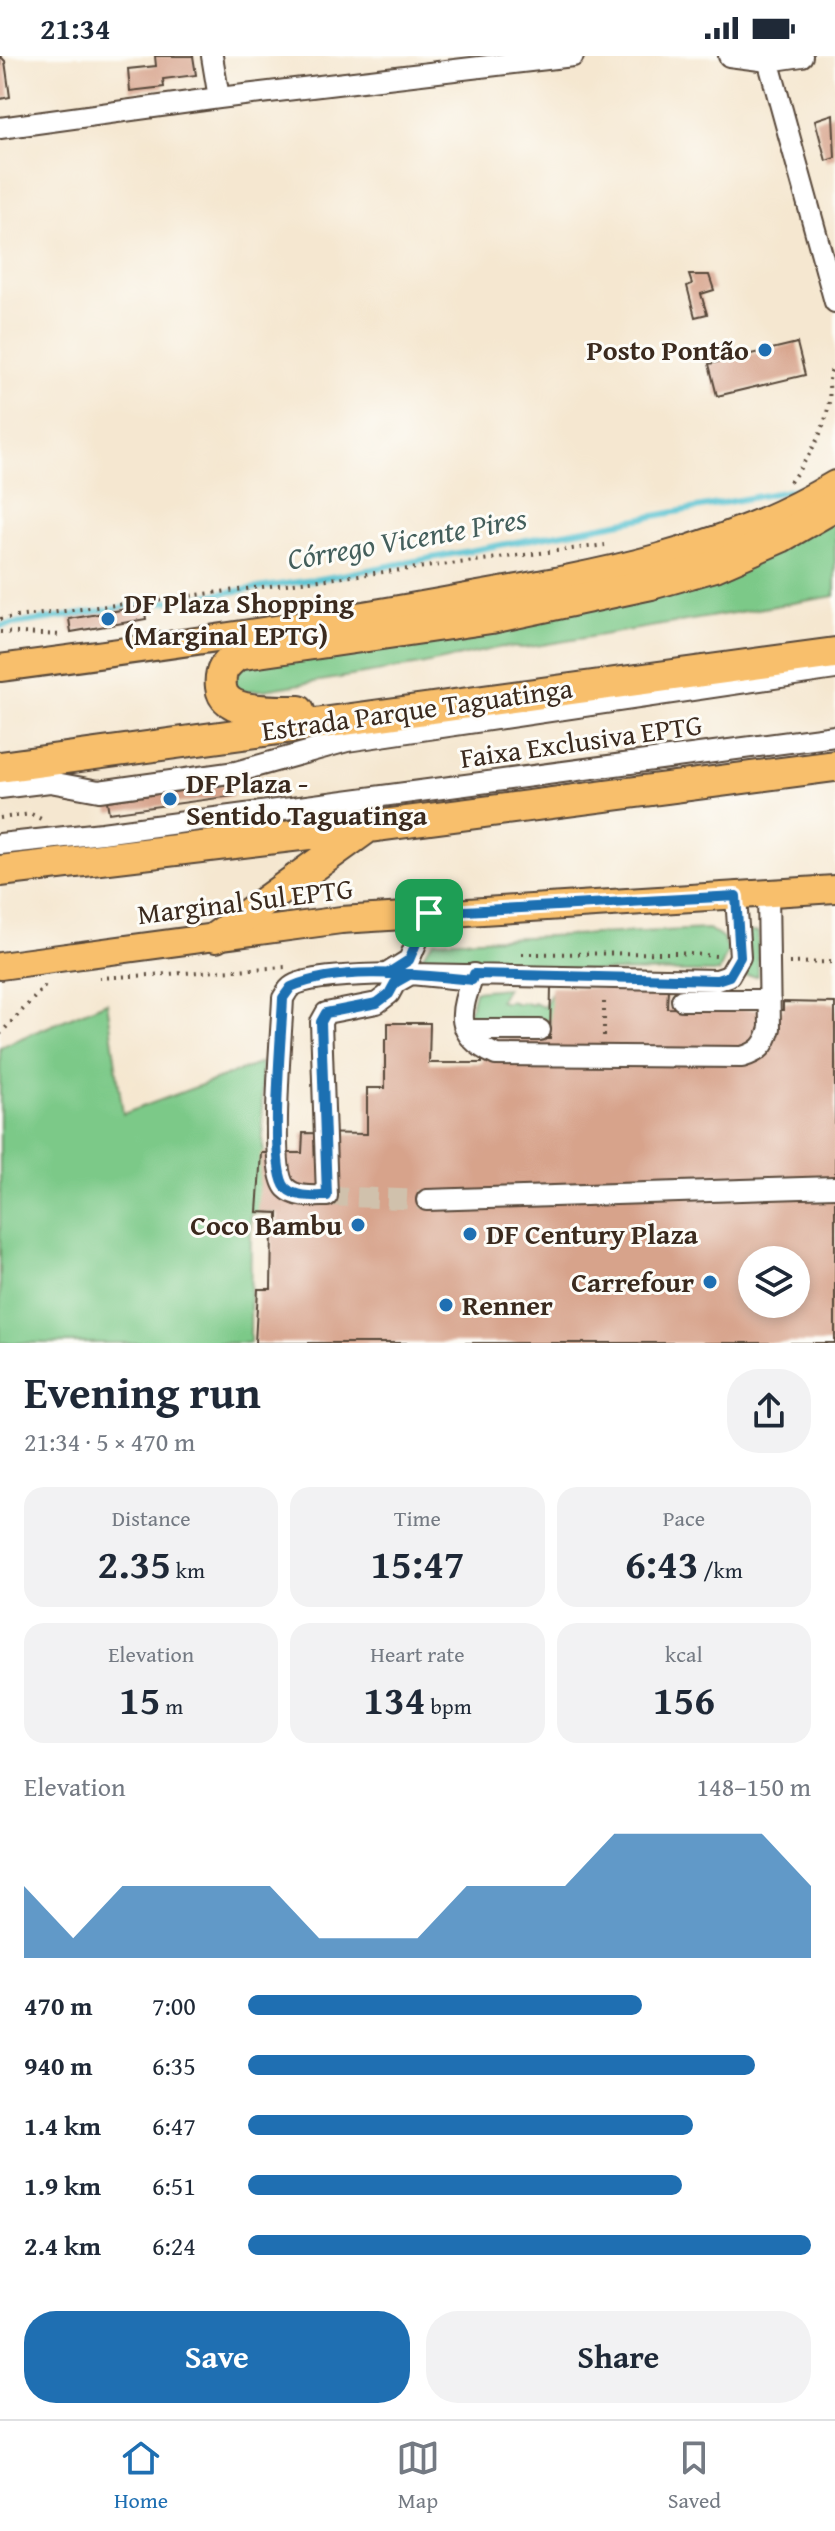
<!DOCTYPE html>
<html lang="en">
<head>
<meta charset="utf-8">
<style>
  :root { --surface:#fff; --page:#f2f2f3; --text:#1f2937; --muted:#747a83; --line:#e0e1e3; --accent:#1f6fb2 }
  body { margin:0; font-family:"Gentium Book Plus",serif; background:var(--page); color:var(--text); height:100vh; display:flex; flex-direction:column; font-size:30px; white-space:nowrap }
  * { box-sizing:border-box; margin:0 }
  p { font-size:26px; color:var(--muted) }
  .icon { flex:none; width:44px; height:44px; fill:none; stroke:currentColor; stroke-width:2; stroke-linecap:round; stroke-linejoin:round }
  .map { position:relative; height:1287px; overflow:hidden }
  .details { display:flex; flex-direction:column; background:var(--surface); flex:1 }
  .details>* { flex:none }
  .fabs { position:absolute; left:738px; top:1190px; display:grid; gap:16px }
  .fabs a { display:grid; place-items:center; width:72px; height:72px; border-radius:50%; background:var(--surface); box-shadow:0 4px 12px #0003; font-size:40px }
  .pin { position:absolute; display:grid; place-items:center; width:68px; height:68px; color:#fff; margin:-34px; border-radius:16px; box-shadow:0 4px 12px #0006 }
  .round { display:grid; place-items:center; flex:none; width:84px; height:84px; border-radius:32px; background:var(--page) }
  .headline { display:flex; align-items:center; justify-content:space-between; height:136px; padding:0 24px }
  h1 { font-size:44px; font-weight:700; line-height:60px }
  .stats { display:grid; grid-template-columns:repeat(3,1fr); gap:12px; height:136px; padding:8px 24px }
  .stats div { display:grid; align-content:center; border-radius:20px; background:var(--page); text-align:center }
  .stats b { font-size:40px; font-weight:700 }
  .stats small { font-size:22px; font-weight:400 }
  .stats p { font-size:22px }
  .chart { height:224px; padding:16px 24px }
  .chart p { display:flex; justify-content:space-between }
  .chart svg { width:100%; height:144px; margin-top:8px; fill:var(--accent); opacity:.7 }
  .button { display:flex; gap:16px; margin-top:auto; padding:16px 24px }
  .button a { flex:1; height:92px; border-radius:32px; background:var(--accent); color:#fff; font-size:32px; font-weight:700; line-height:92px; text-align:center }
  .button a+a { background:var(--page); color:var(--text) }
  ul { padding:0 24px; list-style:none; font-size:26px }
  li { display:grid; grid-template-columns:128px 96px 1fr; align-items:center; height:60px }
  li i { height:20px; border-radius:10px; background:var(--accent) }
  .status { display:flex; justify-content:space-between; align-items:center; height:56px; padding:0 40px; background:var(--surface); direction:ltr }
  .status svg { height:22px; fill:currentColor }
  .tabs { display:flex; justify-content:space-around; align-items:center; height:112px; border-top:2px solid var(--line); background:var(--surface); font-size:22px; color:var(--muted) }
  .tabs a { display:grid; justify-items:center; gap:4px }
  .tabs .current { color:var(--accent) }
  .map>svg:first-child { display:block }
  .green { fill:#7cc988; stroke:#5c7a53; stroke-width:2 }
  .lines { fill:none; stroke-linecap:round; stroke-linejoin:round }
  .stream { stroke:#55c1d0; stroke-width:6 }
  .building { fill:#d7a38b; fill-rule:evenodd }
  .minor-tunnel { stroke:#d0c1ac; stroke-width:20; stroke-dasharray:20 10; stroke-linecap:butt }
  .minor-casing { stroke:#574639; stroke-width:24 }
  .major-casing { stroke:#574639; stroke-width:30 }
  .highway-casing { stroke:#574639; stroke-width:34 }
  .path { stroke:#574639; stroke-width:4; stroke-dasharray:2 6; stroke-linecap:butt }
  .minor { stroke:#fff; stroke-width:20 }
  .major { stroke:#f8bf6c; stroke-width:26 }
  .highway { stroke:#f8bf6c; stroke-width:30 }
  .route-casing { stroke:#fff; stroke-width:16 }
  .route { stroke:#1f6fb2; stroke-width:10 }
  .poi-dot { fill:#1f6fb2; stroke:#fdfcf7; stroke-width:3 }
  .labels { text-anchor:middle; stroke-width:6; stroke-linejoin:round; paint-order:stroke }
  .poi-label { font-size:28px; font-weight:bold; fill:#3b2a1e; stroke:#fdfcf7; text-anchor:start }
  .street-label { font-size:28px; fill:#3b2a1e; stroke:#fdfcf7 }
  .water-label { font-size:30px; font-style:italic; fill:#445f5c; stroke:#fdfcf7 }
</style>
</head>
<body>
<div class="status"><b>21:34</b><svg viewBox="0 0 49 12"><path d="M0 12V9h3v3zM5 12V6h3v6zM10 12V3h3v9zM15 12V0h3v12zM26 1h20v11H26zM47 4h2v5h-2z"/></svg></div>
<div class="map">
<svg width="835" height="1287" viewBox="0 0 835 1287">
  <rect width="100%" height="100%" fill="#fdfcf7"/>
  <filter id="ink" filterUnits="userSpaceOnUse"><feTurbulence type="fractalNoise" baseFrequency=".0125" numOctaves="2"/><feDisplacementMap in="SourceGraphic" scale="16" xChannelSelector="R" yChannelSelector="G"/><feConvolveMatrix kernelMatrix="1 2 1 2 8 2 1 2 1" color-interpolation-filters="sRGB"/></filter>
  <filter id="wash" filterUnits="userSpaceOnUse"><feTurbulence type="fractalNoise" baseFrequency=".006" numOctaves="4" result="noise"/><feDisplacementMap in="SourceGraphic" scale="32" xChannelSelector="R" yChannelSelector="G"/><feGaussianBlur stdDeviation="1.8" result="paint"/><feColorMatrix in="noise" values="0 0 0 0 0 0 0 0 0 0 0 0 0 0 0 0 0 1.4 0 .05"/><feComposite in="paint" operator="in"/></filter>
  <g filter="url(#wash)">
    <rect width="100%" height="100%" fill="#f5e7d0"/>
    <path class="green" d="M835 461V540L524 592 502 591 420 609 264 634 243 635 232 630 231 613Z
      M709 873 723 883 728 894 719 916 411 914 434 885Z
      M742 876H758V920H742Z
      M507 932 499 945 507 947 509 945 519 948 521 946 532 949 533 947 544 951 551 937 601 933 549 985V964L473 963 468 961 475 935Z
      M107 946 123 1058 261 1007 264 1127 281 1157H251L250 1287H0V991Z"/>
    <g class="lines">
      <path class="stream" d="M0 570 325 522 808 431"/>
    </g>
    <g id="blocks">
      <path class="building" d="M0 0 5 5 10 41 0 43Z
        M155 0H193L196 19 163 23 164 31 130 35 128 13 156 10Z
        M833 58 835 102 826 105 815 64Z
        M689 219H709L714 234 701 238 707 258 695 261 687 230 692 228Z
        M797 287 805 319 717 340 709 308Z
        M144 550 146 563 71 576 69 563Z
        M231 728 233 740 109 757 107 745Z
        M551 931 668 933 667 952 783 954V946L835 947V1287H255L258 1233H271L272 1174H278V1157L257 1156 261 1097H302L303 1077 367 1078V1032H385V983H388V967H430L429 1007H482V982L550 983ZM752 1204H796V1248H752Z"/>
    </g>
  </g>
  <g filter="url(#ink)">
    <use href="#blocks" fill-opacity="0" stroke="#574639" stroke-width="2"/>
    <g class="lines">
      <path class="minor-tunnel" d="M327 1140 427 1144"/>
      <defs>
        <path id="minor" d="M212 0 219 42
          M729 0 768 5 802 0
          M767 0 835 246
          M0 72 219 42 573 0
          M0 732 50 726 99 735 236 716 347 685 835 613
          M0 788 102 777 835 680
          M388 917 409 904 429 857
          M387 918H411L395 927 389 938 377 947 326 957 321 966 327 1140C314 1140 296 1142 286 1132 268 1114 282 973 283 942 286 938 287 934 291 931 306 919 366 919 387 918Z
          M474 918C459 957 453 979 496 999L742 1001C759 996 765 990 770 972L768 838
          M472 924 411 918 717 924 729 920 740 901 736 840
          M682 944H770
          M466 974H540
          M427 1144 835 1131"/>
        <path id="major" d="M0 612C154 592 308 570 461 542 592 519 719 498 835 428
          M0 910 341 864 835 833"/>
        <path id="highway" d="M299 655C278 654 224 660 221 631 219 614 225 609 237 599L491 562 651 528 715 510 781 481 835 450
          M0 711 835 597
          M0 815 368 771 835 710
          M216 881 364 774"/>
      </defs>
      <use href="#minor" class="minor-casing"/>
      <use href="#major" class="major-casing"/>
      <use href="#highway" class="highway-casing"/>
      <path class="path" d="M790 426C808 402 826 375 829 345 831 328 825 324 835 308
        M0 563 605 489
        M0 576 61 579
        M0 762 31 758 41 763
        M522 898 677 897 717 900
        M789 907 835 906
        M99 922 286 911
        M0 978 47 928
        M604 980V940"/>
      <use href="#minor" class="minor"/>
      <use href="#major" class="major"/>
      <use href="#highway" class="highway"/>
    </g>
  </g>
  <g class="lines" filter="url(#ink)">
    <defs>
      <path id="route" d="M429 857 409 904 387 918H411L395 927 389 938 377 947 326 957 321 966 327 1140C315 1140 296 1142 286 1132 268 1114 282 974 283 942L291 931C344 909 416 919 472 924L474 918 717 924 729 920 740 901 736 840 429 857"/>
    </defs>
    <use href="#route" class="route-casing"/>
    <use href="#route" class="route"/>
  </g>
  <g class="poi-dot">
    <circle cx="765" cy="294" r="8"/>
    <circle cx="108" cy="563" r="8"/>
    <circle cx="170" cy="743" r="8"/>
    <circle cx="358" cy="1169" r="8"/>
    <circle cx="470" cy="1178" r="8"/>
    <circle cx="710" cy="1226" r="8"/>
    <circle cx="446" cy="1249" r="8"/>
  </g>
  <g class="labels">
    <g class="poi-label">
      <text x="749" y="304" text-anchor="end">Posto Pontão</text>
      <text x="124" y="557">DF Plaza Shopping<tspan x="124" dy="32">(Marginal EPTG)</tspan></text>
      <text x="186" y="737">DF Plaza -<tspan x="186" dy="32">Sentido Taguatinga</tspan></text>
      <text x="342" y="1179" text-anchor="end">Coco Bambu</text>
      <text x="486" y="1188">DF Century Plaza</text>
      <text x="694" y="1236" text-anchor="end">Carrefour</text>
      <text x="462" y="1259">Renner</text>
    </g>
    <g class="street-label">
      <text transform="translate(417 653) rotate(-8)" y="10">Estrada Parque Taguatinga</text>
      <text transform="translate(581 685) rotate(-8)" y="10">Faixa Exclusiva EPTG</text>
      <text transform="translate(245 845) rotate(-7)" y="10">Marginal Sul EPTG</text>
    </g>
    <g class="water-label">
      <text transform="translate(407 483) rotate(-10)" y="10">Córrego Vicente Pires</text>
    </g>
  </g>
</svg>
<div class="fabs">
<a><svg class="icon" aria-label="layers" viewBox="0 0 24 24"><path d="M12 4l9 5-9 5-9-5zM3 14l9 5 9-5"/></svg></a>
</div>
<div class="pin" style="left:429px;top:857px;background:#1e9e55"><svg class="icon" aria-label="arrive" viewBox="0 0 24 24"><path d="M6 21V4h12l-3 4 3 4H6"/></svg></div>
</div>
<section class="details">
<div class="headline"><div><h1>Evening run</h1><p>21:34 · 5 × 470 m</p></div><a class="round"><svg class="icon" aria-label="share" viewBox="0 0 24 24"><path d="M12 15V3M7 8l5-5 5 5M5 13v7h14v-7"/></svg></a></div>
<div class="stats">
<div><p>Distance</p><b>2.35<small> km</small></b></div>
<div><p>Time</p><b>15:47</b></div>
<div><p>Pace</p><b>6:43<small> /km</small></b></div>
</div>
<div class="stats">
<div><p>Elevation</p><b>15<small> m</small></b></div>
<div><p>Heart rate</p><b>134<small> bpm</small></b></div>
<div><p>kcal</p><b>156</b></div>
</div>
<div class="chart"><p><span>Elevation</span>148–150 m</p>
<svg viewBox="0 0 160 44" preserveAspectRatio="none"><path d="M0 44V22L10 38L20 22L30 22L40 22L50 22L60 38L70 38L80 38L90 22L100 22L110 22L120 6L130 6L140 6L150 6L160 22V44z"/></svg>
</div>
<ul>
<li><b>470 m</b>7:00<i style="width:70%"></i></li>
<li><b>940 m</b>6:35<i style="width:90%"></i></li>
<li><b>1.4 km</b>6:47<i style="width:79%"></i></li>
<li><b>1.9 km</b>6:51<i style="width:77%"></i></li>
<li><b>2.4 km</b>6:24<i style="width:100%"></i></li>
</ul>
<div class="button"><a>Save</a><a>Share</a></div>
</section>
<nav class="tabs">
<a class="current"><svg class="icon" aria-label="home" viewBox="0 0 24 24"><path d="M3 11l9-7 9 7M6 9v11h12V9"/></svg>Home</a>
<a><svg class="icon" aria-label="map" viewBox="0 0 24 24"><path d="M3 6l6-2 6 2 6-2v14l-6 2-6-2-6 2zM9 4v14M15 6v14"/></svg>Map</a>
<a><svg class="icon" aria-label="saved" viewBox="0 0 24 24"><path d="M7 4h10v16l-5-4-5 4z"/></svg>Saved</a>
</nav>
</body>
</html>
